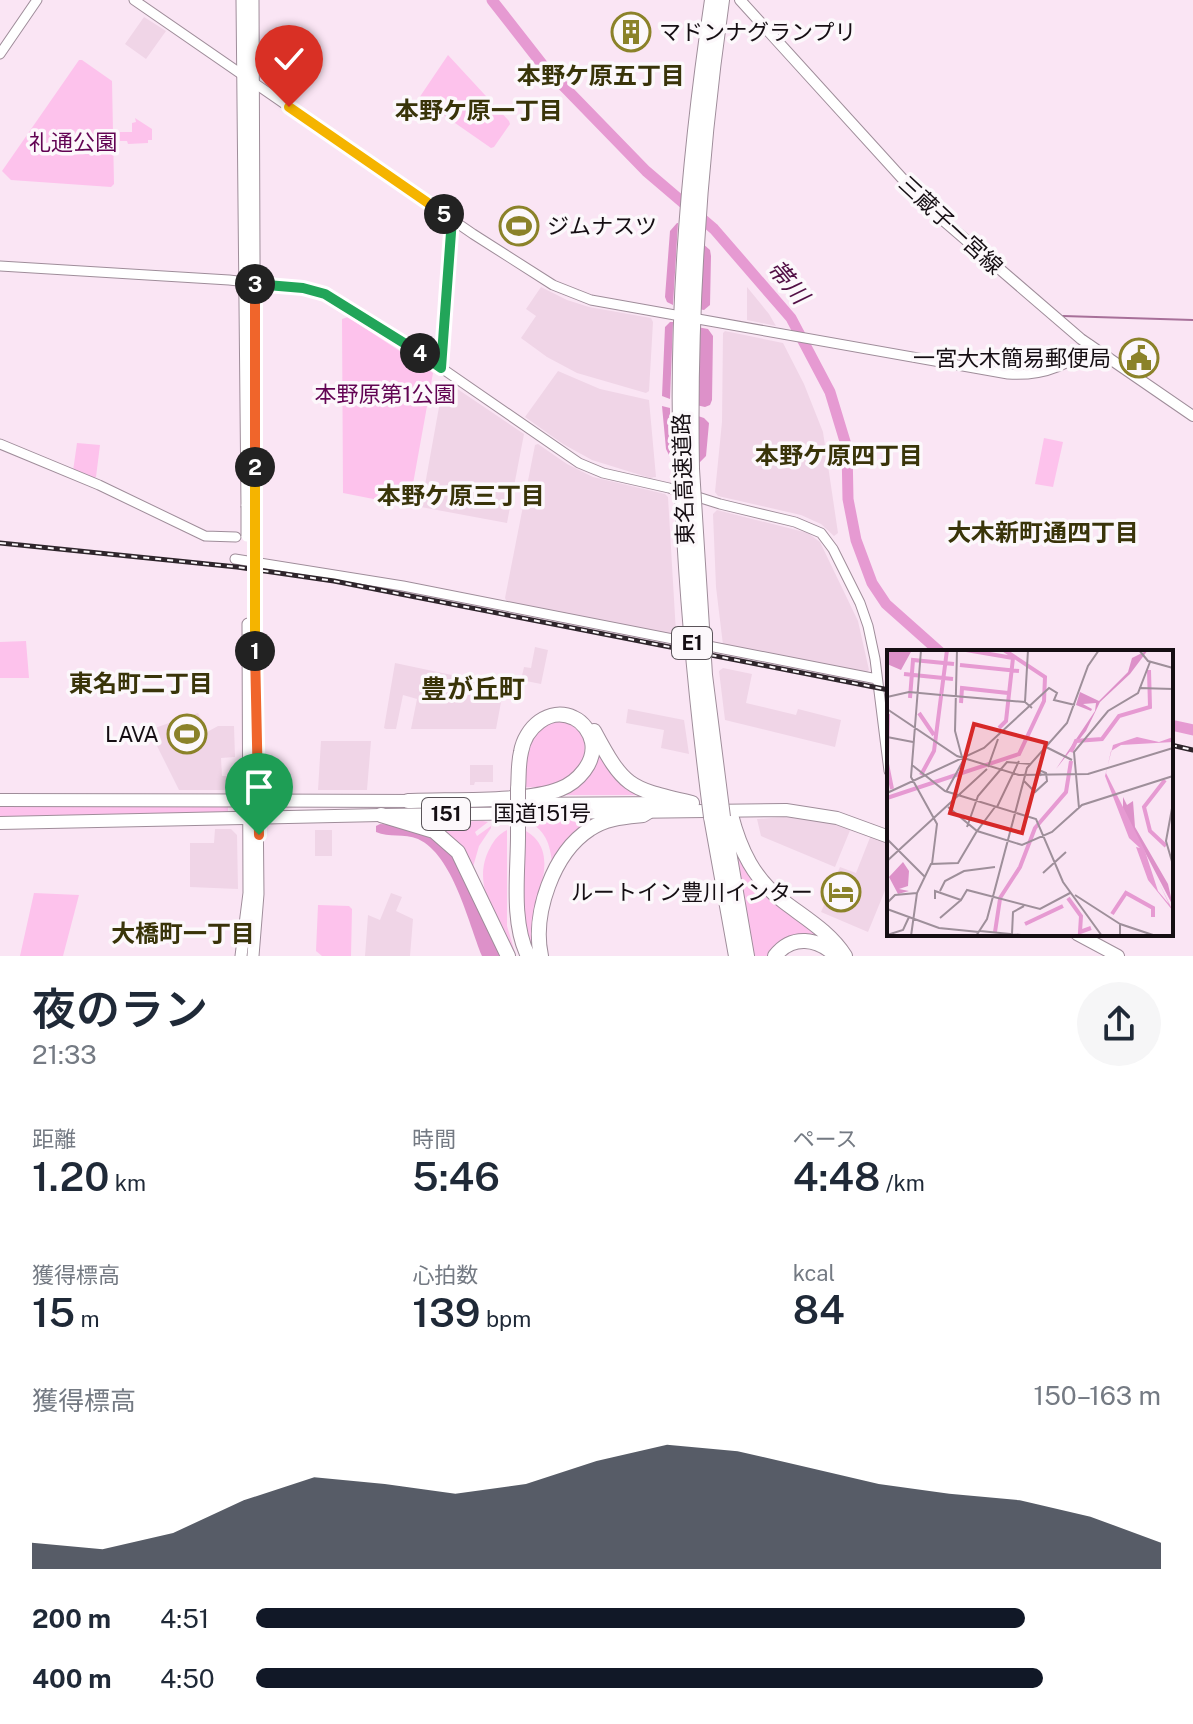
<!DOCTYPE html>
<html lang="ja">
<head>
<meta charset="utf-8">
<style>
  :root { --surface:#fff; --page:#f6f6f7; --text:#1f2937; --muted:#747a83; --accent:#111827 }
  body { margin:0; font-family:"Public Sans","Noto Sans JP",sans-serif; background:var(--page); color:var(--text); height:100vh; display:flex; flex-direction:column; font-size:30px; white-space:nowrap }
  * { box-sizing:border-box; margin:0 }
  p { font-size:26px; color:var(--muted) }
  .icon { flex:none; width:44px; height:44px; fill:none; stroke:currentColor; stroke-width:2; stroke-linecap:round; stroke-linejoin:round }
  .map { position:relative; height:956px; overflow:hidden }
  .side { display:flex; flex-direction:column; background:var(--surface); flex:1 }
  .side>* { flex:none }
  .pin { position:absolute; display:grid; place-items:center; width:68px; height:68px; color:#fff; margin:-82px -34px; border-radius:50% 50% 50% 0; rotate:-45deg; box-shadow:0 0 8px #0007 }
  .pin .icon { rotate:45deg }
  .km { position:absolute; width:40px; height:40px; margin:-20px; border-radius:50%; background:#222; color:#fff; font-size:22px; line-height:40px; text-align:center }
  .round { display:grid; place-items:center; flex:none; width:84px; height:84px; border-radius:42px; background:var(--page) }
  .headline { display:flex; align-items:center; justify-content:space-between; height:136px; padding:0 32px }
  h1 { font-size:44px; font-weight:600; line-height:60px }
  .stats { display:grid; grid-template-columns:repeat(3,1fr); gap:12px; height:136px; padding:8px 32px }
  .stats div { display:grid; align-content:center }
  .stats b { font-size:40px; font-weight:600 }
  .stats small { font-size:22px; font-weight:400 }
  .stats p { font-size:22px }
  .chart { height:224px; padding:16px 32px }
  .chart p { display:flex; justify-content:space-between }
  .chart svg { width:100%; height:144px; margin-top:8px; fill:var(--accent); opacity:.7 }
  ul { padding:0 32px; list-style:none; font-size:26px }
  li { display:grid; grid-template-columns:128px 96px 1fr; align-items:center; height:60px }
  li i { height:20px; border-radius:10px; background:var(--accent) }
  .map>svg:first-child { display:block }
  .built { fill:#f0d5e7 }
  .green { fill:#fdc2ec }
  .forest { fill:#dd91c9 }
  .lines { fill:none; stroke-linecap:round; stroke-linejoin:round }
  .stream { stroke:#a77099; stroke-width:2 }
  .river { stroke:#e69ad2; stroke-width:11 }
  .tertiary-casing { stroke:#9f8d9a; stroke-width:11 }
  .secondary-casing { stroke:#9f8d9a; stroke-width:12 }
  .primary-casing { stroke:#9f8d9a; stroke-width:13 }
  .trunk-casing { stroke:#9f8d9a; stroke-width:14 }
  .motorway-casing { stroke:#9f8d9a; stroke-width:16 }
  .tertiary { stroke:#fff; stroke-width:9 }
  .secondary { stroke:#fff; stroke-width:10 }
  .primary { stroke:#fff; stroke-width:11 }
  .trunk { stroke:#fff; stroke-width:12 }
  .motorway { stroke:#fff; stroke-width:14 }
  .rail-casing { stroke:#2e252b; stroke-width:5 }
  .rail { stroke:#fcf8fb; stroke-width:2; stroke-dasharray:6; stroke-linecap:butt }
  .primary-bridge-casing { stroke:#9f8d9a; stroke-width:13; stroke-linecap:butt }
  .motorway-bridge-casing { stroke:#9f8d9a; stroke-width:16; stroke-linecap:butt }
  .primary-bridge { stroke:#fff; stroke-width:11 }
  .motorway-bridge { stroke:#fff; stroke-width:14 }
  .split-1-casing { stroke:#fff; stroke-width:16 }
  .split-2-casing { stroke:#fff; stroke-width:16 }
  .split-3-casing { stroke:#fff; stroke-width:16 }
  .split-4-casing { stroke:#fff; stroke-width:16 }
  .split-5-casing { stroke:#fff; stroke-width:16 }
  .split-6-casing { stroke:#fff; stroke-width:16 }
  .split-1 { stroke:#f0652b; stroke-width:10 }
  .split-2 { stroke:#f5b400; stroke-width:10 }
  .split-3 { stroke:#f0652b; stroke-width:10 }
  .split-4 { stroke:#22a559; stroke-width:10 }
  .split-5 { stroke:#22a559; stroke-width:10 }
  .split-6 { stroke:#f5b400; stroke-width:10 }
  .labels { text-anchor:middle; stroke-width:7; stroke-linejoin:round; paint-order:stroke }
  .shield { fill:#fcf8fb; stroke:#5a5459; stroke-width:2 }
  .shield-label { font-size:20px; font-weight:bold; fill:#150e13 }
  .poi-label { font-size:22px; fill:#150e13; stroke:#fcf8fb; text-anchor:end }
  .park-label { font-size:22px; fill:#620453; stroke:#fcf8fb }
  .street-label { font-size:22px; fill:#150e13; stroke:#fcf8fb }
  .neighbourhood-label { font-size:24px; font-weight:bold; fill:#393409; stroke:#fcf8fb }
  .water-label { font-size:24px; font-style:italic; fill:#520f45; stroke:#fcf8fb }
  .quarter-label { font-size:26px; font-weight:bold; fill:#393409; stroke:#fcf8fb }
  .inset-river { fill:none; stroke:#e69ad2; stroke-width:4 }
  .inset-road { fill:none; stroke:#9e8f9a; stroke-width:2 }
  .view { fill:#d62828; fill-opacity:0.15; stroke:#d62828; stroke-width:4 }
  .inset-edge { fill:none; stroke:#150e13; stroke-width:4 }
</style>
</head>
<body>
<div class="map">
<svg width="1193" height="956" viewBox="0 0 1193 956">
  <rect width="100%" height="100%" fill="#fae5f4"/>
  <path class="built" d="M144 17 166 31 146 59 125 44Z
    M541 287 567 300 589 307 651 318 653 322 649 391 646 393 577 373 547 357 521 338 536 316 526 309Z
    M747 287 769 314 776 326 747 320Z
    M725 331 783 343 804 384 823 432 838 533 834 536 821 524 801 515 718 496 715 492 722 422 723 333Z
    M558 371 600 389 649 400 656 477 650 478 592 460 563 444 525 417Z
    M447 382 524 434 507 523 421 507 443 385Z
    M538 444 567 464 593 477 665 494 668 497 676 633 673 635 507 602 505 598 535 445Z
    M717 510 808 533 820 542 858 621 869 670 865 673 723 645 716 587 713 514Z
    M535 647 548 650 541 684 521 680 524 667 531 668Z
    M395 663 504 686 496 729H411L417 699 403 695 396 729H386L384 728Z
    M723 668 752 674 746 703 796 715 798 709 841 720 835 747 725 720 719 671Z
    M628 709 684 720 689 754 661 748 664 730 626 723Z
    M198 713 207 732 218 726H234L235 757 221 758 222 776H235V784L230 790H179L149 730Z
    M321 741H371L367 790H318Z
    M470 765H493V782H475L474 785H470Z
    M784 817 818 821 851 828 835 867 761 836 757 819Z
    M215 829H231L237 835 238 889 190 887V843H214Z
    M315 830H332V856H315Z
    M871 835 889 844V889L886 888 868 932 821 912 840 867 856 873Z
    M391 893 402 897 396 911 413 919 410 956H365L368 915 380 920Z"/>
  <path class="green" d="M448 55 509 121 510 124 494 147 491 148 419 98Z
    M79 60H82L112 81 114 184 111 187 11 180 2 171Z
    M135 118 152 129V140H148V143L128 144 127 141H120V132H132V123L136 122Z
    M348 317 433 373 409 506 343 493 342 319Z
    M1044 438 1063 442 1053 487 1035 484Z
    M77 443 100 445 96 477 92 479 73 471Z
    M26 641 29 678H0V642Z
    M563 721C596 732 588 769 561 782 549 787 536 788 524 787 525 760 529 723 563 721Z
    M598 752 643 795H564Z
    M0 803 228 805V815L0 819Z
    M596 818 552 865C551 845 545 827 524 821L531 819Z
    M483 821 488 822 475 832 477 836 491 826V828L479 846 473 867 463 848 438 824 441 822Z
    M507 830V926L516 956H513C498 922 470 884 490 848 494 840 499 834 507 830Z
    M524 830C562 850 536 893 532 924 531 935 533 945 534 956L523 931Z
    M731 831 736 845 835 947 819 939 770 956H754Z
    M34 893 79 895 63 956H20Z
    M318 905 349 906 352 909 351 956H322L316 951Z"/>
  <path class="forest" d="M677 223H678L673 305 667 302 665 297 670 231Z
    M702 243 710 250 711 256 710 305 704 310 698 309Z
    M670 322H673L670 399 662 396 665 327Z
    M697 327 708 329 713 336 712 400 710 405 705 407 696 405Z
    M662 406 670 408V457L666 449Z
    M695 415 704 418 709 423 706 456 696 466Z
    M380 824 416 826 451 849 500 956H482C468 922 453 855 418 839 404 833 389 838 376 832V826Z"/>
  <g class="lines">
    <path class="stream" d="M1063 316 1193 320"/>
    <path class="river" d="M492 0 542 64 646 171 714 229 791 318 830 392 847 448 848 499 856 540 872 583 886 604 940 652
      M1171 725 1193 730"/>
    <defs>
      <path id="tertiary" d="M134 0 473 234 553 285 591 300 675 315
        M0 54 37 0
        M0 266 229 280 312 289 338 300 424 356 579 463 603 473 669 488 720 504 795 522 821 533 833 549 860 603 868 626 875 659 889 771
        M698 319 1008 374C1039 376 1068 367 1090 345
        M441 368 452 219
        M0 444 99 485 205 536 236 537
        M235 559 403 586 877 679"/>
      <path id="secondary" d="M740 0 930 209 1081 339 1193 416"/>
      <path id="primary" d="M242 0 247 506
        M253 0 255 506
        M241 956 249 893 248 624
        M253 956 258 894 256 697"/>
      <path id="trunk" d="M0 800 418 801
        M512 804 678 803
        M0 823 381 815 786 810 837 818 889 837
        M1077 934 1118 956"/>
      <path id="motorway" d="M681 469C675 313 689 154 712 0
        M692 469C689 312 700 155 722 0
        M594 731C625 789 629 788 692 803
        M408 801C448 799 526 803 560 789 578 782 596 762 592 742 590 732 583 722 574 718 549 706 525 728 521 752 518 764 519 777 518 789
        M381 815 434 831 458 852 508 956
        M731 815C740 850 754 879 783 901 805 918 830 932 845 956
        M711 817 736 956
        M723 817 747 956
        M518 836C518 873 511 922 528 956
        M541 956C532 914 553 853 590 829 606 818 624 817 643 815L648 812
        M775 956C792 934 818 938 836 956"/>
    </defs>
    <use href="#tertiary" class="tertiary-casing"/>
    <use href="#secondary" class="secondary-casing"/>
    <use href="#primary" class="primary-casing"/>
    <use href="#trunk" class="trunk-casing"/>
    <use href="#motorway" class="motorway-casing"/>
    <use href="#tertiary" class="tertiary"/>
    <use href="#secondary" class="secondary"/>
    <use href="#primary" class="primary"/>
    <use href="#trunk" class="trunk"/>
    <use href="#motorway" class="motorway"/>
    <defs>
      <path id="rail" d="M0 543 237 567 334 581 889 690
        M1171 745 1193 750"/>
    </defs>
    <use href="#rail" class="rail-casing"/>
    <use href="#rail" class="rail"/>
    <defs>
      <path id="primary-bridge" d="M247 506V536
        M255 625V506"/>
      <path id="motorway-bridge" d="M681 469C685 585 696 701 711 817
        M692 469 705 675 723 817
        M518 836V789"/>
    </defs>
    <use href="#primary-bridge" class="primary-bridge-casing"/>
    <use href="#motorway-bridge" class="motorway-bridge-casing"/>
    <use href="#primary-bridge" class="primary-bridge"/>
    <use href="#motorway-bridge" class="motorway-bridge"/>
  </g>
  <g class="lines">
    <defs>
      <path id="split-1" d="M255 651 259 835"/>
      <path id="split-2" d="M255 467V651"/>
      <path id="split-3" d="M255 284V467"/>
      <path id="split-4" d="M255 284 303 288 325 294 420 353"/>
      <path id="split-5" d="M420 353 441 368 452 219 444 214"/>
      <path id="split-6" d="M289 107 444 214"/>
    </defs>
    <use href="#split-1" class="split-1-casing"/>
    <use href="#split-2" class="split-2-casing"/>
    <use href="#split-3" class="split-3-casing"/>
    <use href="#split-4" class="split-4-casing"/>
    <use href="#split-5" class="split-5-casing"/>
    <use href="#split-6" class="split-6-casing"/>
    <use href="#split-1" class="split-1"/>
    <use href="#split-2" class="split-2"/>
    <use href="#split-3" class="split-3"/>
    <use href="#split-4" class="split-4"/>
    <use href="#split-5" class="split-5"/>
    <use href="#split-6" class="split-6"/>
  </g>
  <defs>
    <symbol id="building-ring" viewBox="-11 -11 22 22"><circle r="9.5" fill="#fcf8fb" stroke="#8b8229" stroke-width="1.5"/><path d="M-4-6H4V6H1V3H-1V6H-4ZM-2.5-4.3h1.7v1.8h-1.7ZM.8-4.3h1.7v1.8H.8ZM-2.5-1h1.7V.8h-1.7ZM.8-1h1.7V.8H.8Z" fill="#8b8229"/></symbol>
    <symbol id="stadium-ring" viewBox="-11 -11 22 22"><circle r="9.5" fill="#fcf8fb" stroke="#8b8229" stroke-width="1.5"/><path d="M0-5a6.5 5 0 1 0 0 10a6.5 5 0 1 0 0-10ZM-3.5-1.8h7v3.6h-7Z" fill="#8b8229"/></symbol>
    <symbol id="civic-ring" viewBox="-11 -11 22 22"><circle r="9.5" fill="#fcf8fb" stroke="#8b8229" stroke-width="1.5"/><path d="M-.6-6.5H3V-4.5H.6V-3L4-1V1h2V6H-6V1h2V-1L-.6-3ZM-1.2 2.5V6h2.4V2.5Z" fill="#8b8229"/></symbol>
    <symbol id="hotel-ring" viewBox="-11 -11 22 22"><circle r="9.5" fill="#fcf8fb" stroke="#8b8229" stroke-width="1.5"/><path d="M-6-4.5h1.5V1H6V5H4.5V3h-9V5H-6ZM-4 0a1.8 1.8 0 1 1 3.6 0ZM.5 0V-2.5h3Q6-2.5 6 0Z" fill="#8b8229"/></symbol>
  </defs>
  <g fill-rule="evenodd">
    <use href="#building-ring" x="609" y="10" width="44" height="44"/>
    <use href="#stadium-ring" x="497" y="204" width="44" height="44"/>
    <use href="#civic-ring" x="1117" y="336" width="44" height="44"/>
    <use href="#stadium-ring" x="165" y="712" width="44" height="44"/>
    <use href="#hotel-ring" x="819" y="870" width="44" height="44"/>
  </g>
  <g class="labels">
    <g class="shield">
      <rect x="672" y="627" width="40" height="32" rx="6"/>
      <rect x="422" y="798" width="48" height="32" rx="6"/>
    </g>
    <g class="shield-label">
      <text x="692" y="650">E1</text>
      <text x="446" y="821">151</text>
    </g>
    <g class="poi-label">
      <text x="659" y="40" text-anchor="start">マドンナグランプリ</text>
      <text x="547" y="234" text-anchor="start">ジムナスツ</text>
      <text x="1111" y="366">一宮大木簡易郵便局</text>
      <text x="159" y="742">LAVA</text>
      <text x="813" y="900">ルートイン豊川インター</text>
    </g>
    <g class="park-label">
      <text x="73" y="150">礼通公園</text>
      <text x="385" y="402">本野原第1公園</text>
    </g>
    <g class="street-label">
      <text transform="translate(951 225) rotate(43)" y="8">三蔵子一宮線</text>
      <text transform="translate(683 479) rotate(-92)" y="8">東名高速道路</text>
      <text x="542" y="821">国道151号</text>
    </g>
    <g class="neighbourhood-label">
      <text x="601" y="84">本野ケ原五丁目</text>
      <text x="479" y="119">本野ケ原一丁目</text>
      <text x="839" y="464">本野ケ原四丁目</text>
      <text x="461" y="504">本野ケ原三丁目</text>
      <text x="1043" y="541">大木新町通四丁目</text>
      <text x="141" y="692">東名町二丁目</text>
      <text x="183" y="942">大橋町一丁目</text>
    </g>
    <g class="water-label">
      <text transform="translate(788 282) rotate(50)" y="8">帯川</text>
    </g>
    <g class="quarter-label">
      <text x="473" y="698">豊が丘町</text>
    </g>
  </g>
  <g transform="translate(887 650)">
    <rect width="286" height="286" fill="#fae5f4"/>
    <path d="M25 0 14 20 0 14V1ZM261 0 243 24 213 52 199 81 169 119 208 61 209 53 196 54 205 59 204 61 189 55 193 42 212 51 241 22 245 8ZM236 147 240 155 246 151 248 177 281 234 286 256 236 160ZM16 212 22 221 21 236 12 239 22 241 11 244 2 227Z" fill="#dd91c9"/>
    <path d="M250 87 272 92 286 87V92L234 95 224 101 219 123 258 201 271 241 282 254 272 233 286 261 261 230 249 197 253 198 242 188 218 126 226 95Z" fill="#e69ad2"/>
    <path class="inset-river" d="M79 0 126 8 119 71 112 78M73 15 132 21M17 24 66 29M23 48 26 10 67 14M74 53 75 38 121 43M32 63 47 85M184 102 189 91 215 89 232 66 263 57 262 20M0 105 1 64M0 114 5 139M34 125 47 101 60 0M278 130 257 157 263 181 279 196M0 148 132 104 157 51 158 27 117 0M113 248 133 217 148 178 179 142 184 111M181 248 194 266 193 282 204 278M225 264 239 243 266 258V267M138 274 176 256M108 282 113 249"/>
    <path class="inset-road" d="M34 0 24 127 50 174 45 214M252 0 261 11 286 18M252 38 286 39M55 45 138 52 145 58M0 47 22 42 54 45M138 52 141 0M0 59 70 106 132 125 201 124 286 98M0 87 26 92M159 97 185 110M25 115 58 141 149 169 176 232 215 286M101 117 111 89M137 131 148 142 160 131 159 123 152 120 154 126M59 142 76 111 68 81 70 0M0 143 97 98 162 38 170 43 167 50 188 55M286 153 279 191 286 215M61 157 90 181 108 157M110 157 132 111M192 158 187 102 221 61 251 43 263 12M80 177 91 146 120 112 144 114M0 189 38 227M0 211 100 119M156 223 179 202M53 241 58 231 77 221 108 217M188 245 233 274M48 249V241L74 250 80 240 153 259 183 243M0 253 8 245 30 243M0 259 52 278 92 282M53 268 74 250M93 281 145 286M125 284 126 262 137 256M0 285 16 280 22 267M24 286 30 243 44 214 71 213 90 181 135 195 165 182 195 155 286 126M89 286 100 269 140 118 180 73 201 16 212 0M233 286V274L269 286"/>
    <path class="view" d="M87 74 159 93 135 183 63 163Z"/>
    <rect width="286" height="286" class="inset-edge"/>
  </g>
</svg>
<div class="pin" style="left:259px;top:835px;background:#1e9e55"><svg class="icon" aria-label="arrive" viewBox="0 0 24 24"><path d="M6 21V4h12l-3 4 3 4H6"/></svg></div>
<div class="pin" style="left:289px;top:107px;background:#d93025"><svg class="icon" aria-label="check" viewBox="0 0 24 24"><path d="M5 12l5 5 9-10"/></svg></div>
<b class="km" style="left:255px;top:651px">1</b>
<b class="km" style="left:255px;top:467px">2</b>
<b class="km" style="left:255px;top:284px">3</b>
<b class="km" style="left:420px;top:353px">4</b>
<b class="km" style="left:444px;top:214px">5</b>
</div>
<section class="side">
<div class="headline"><div><h1>夜のラン</h1><p>21:33</p></div><a class="round"><svg class="icon" aria-label="share" viewBox="0 0 24 24"><path d="M12 15V3M7 8l5-5 5 5M5 13v7h14v-7"/></svg></a></div>
<div class="stats">
<div><p>距離</p><b>1.20<small> km</small></b></div>
<div><p>時間</p><b>5:46</b></div>
<div><p>ペース</p><b>4:48<small> /km</small></b></div>
</div>
<div class="stats">
<div><p>獲得標高</p><b>15<small> m</small></b></div>
<div><p>心拍数</p><b>139<small> bpm</small></b></div>
<div><p>kcal</p><b>84</b></div>
</div>
<div class="chart"><p><span>獲得標高</span>150–163 m</p>
<svg viewBox="0 0 160 44" preserveAspectRatio="none"><path d="M0 44V36L10 38L20 33L30 23L40 16L50 18L60 21L70 18L80 11L90 6L100 8L110 13L120 18L130 21L140 23L150 28L160 36V44z"/></svg>
</div>
<ul>
<li><b>200 m</b>4:51<i style="width:85%"></i></li>
<li><b>400 m</b>4:50<i style="width:87%"></i></li>
</ul>
</section>
</body>
</html>
